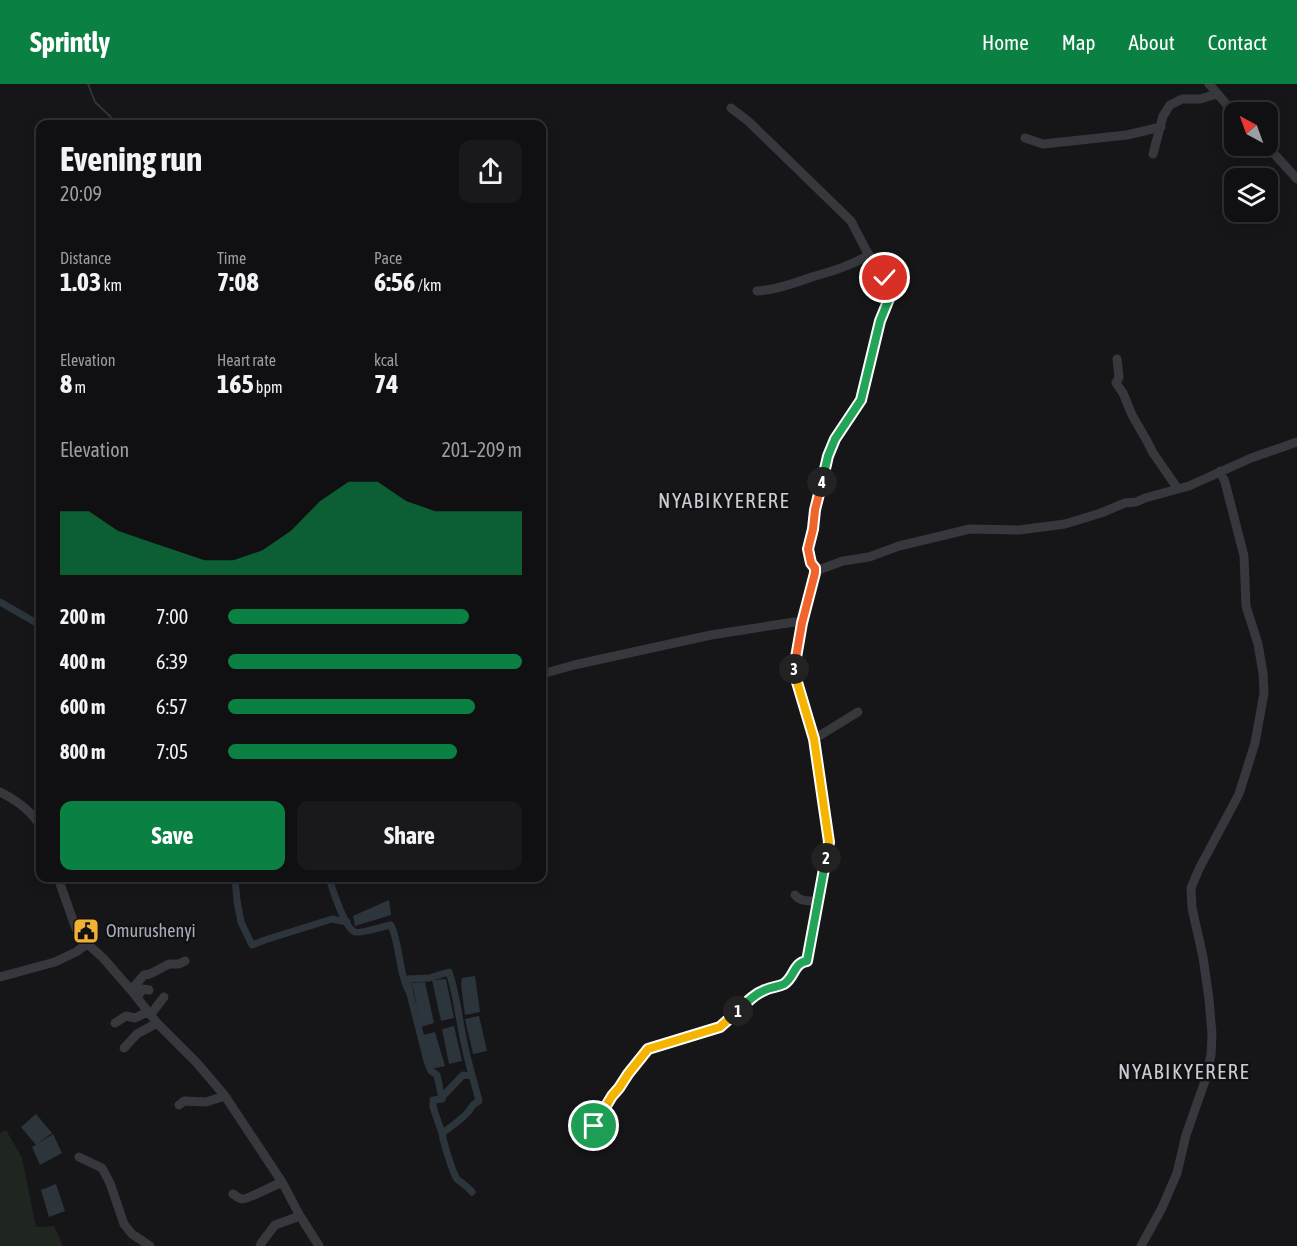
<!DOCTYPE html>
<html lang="en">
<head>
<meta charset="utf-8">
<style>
  :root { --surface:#101012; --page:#19191b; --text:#f1f3f6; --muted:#9c9d9f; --line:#303032; --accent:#0b8043 }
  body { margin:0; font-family:"Asap Condensed",sans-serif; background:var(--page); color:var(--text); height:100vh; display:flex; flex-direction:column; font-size:22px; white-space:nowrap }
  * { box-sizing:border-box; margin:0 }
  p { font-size:20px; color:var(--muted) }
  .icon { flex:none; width:33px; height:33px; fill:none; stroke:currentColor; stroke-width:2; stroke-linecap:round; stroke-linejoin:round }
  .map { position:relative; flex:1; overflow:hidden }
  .drawer { position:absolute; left:36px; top:36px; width:510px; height:762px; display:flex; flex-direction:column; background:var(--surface); border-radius:12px; box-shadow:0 3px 15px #0003,0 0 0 2px var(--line) }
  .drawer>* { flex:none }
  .needle { width:39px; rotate:319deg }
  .fabs { position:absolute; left:1224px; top:18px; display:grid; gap:12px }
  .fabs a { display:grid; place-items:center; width:54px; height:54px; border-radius:12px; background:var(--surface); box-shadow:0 3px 15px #0003,0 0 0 2px var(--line); font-size:30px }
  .pin { position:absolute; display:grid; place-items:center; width:51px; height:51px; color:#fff; margin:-26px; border:3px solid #fff; border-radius:50%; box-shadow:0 2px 6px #0007 }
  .km { position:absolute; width:30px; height:30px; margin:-15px; border-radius:50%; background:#222; color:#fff; font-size:16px; line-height:30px; text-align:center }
  .round { display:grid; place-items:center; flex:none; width:63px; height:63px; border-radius:12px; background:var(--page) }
  .head { display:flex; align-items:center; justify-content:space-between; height:102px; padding:0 24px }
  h1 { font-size:33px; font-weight:700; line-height:45px }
  .metrics { display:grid; grid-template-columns:repeat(3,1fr); gap:9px; height:102px; padding:6px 24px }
  .metrics div { display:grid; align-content:center }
  .metrics b { font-size:26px; font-weight:700 }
  .metrics small { font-size:16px; font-weight:400 }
  .metrics p { font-size:16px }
  .chart { height:168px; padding:12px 24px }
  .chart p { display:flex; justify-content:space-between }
  .chart svg { width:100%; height:108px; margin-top:6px; fill:var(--accent); opacity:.7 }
  .button { display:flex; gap:12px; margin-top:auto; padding:12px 24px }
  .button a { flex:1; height:69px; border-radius:12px; background:var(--accent); color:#fff; font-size:24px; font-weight:700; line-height:69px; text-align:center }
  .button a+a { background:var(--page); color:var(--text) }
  ul { padding:0 24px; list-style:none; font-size:20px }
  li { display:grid; grid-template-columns:96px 72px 1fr; align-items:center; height:45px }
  li i { height:15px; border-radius:8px; background:var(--accent) }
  header { display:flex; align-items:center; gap:36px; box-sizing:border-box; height:84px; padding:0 30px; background:var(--accent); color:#fff }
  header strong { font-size:28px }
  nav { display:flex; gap:33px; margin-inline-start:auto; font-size:21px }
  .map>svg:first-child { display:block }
  .green { fill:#1e261f }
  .water { fill:#2c353c }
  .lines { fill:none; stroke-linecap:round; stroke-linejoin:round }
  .stream { stroke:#2c353c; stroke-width:2 }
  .canal { stroke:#2c353c; stroke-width:7 }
  .minor { stroke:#37383d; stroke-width:9 }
  .split-1-casing { stroke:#fff; stroke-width:12 }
  .split-2-casing { stroke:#fff; stroke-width:12 }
  .split-3-casing { stroke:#fff; stroke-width:12 }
  .split-4-casing { stroke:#fff; stroke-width:12 }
  .split-5-casing { stroke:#fff; stroke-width:12 }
  .split-1 { stroke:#f5b400; stroke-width:8 }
  .split-2 { stroke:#22a559; stroke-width:8 }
  .split-3 { stroke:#f5b400; stroke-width:8 }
  .split-4 { stroke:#f0652b; stroke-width:8 }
  .split-5 { stroke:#22a559; stroke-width:8 }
  .labels { text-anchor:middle; stroke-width:5; stroke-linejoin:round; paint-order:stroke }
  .poi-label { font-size:18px; fill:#a8adb8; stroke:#111113; text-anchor:start }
  .quarter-label { font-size:21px; letter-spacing:1.5px; fill:#c9ccd4; stroke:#111113 }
</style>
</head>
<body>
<header>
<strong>Sprintly</strong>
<nav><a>Home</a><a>Map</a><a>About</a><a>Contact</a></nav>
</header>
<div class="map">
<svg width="1297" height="1162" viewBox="0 0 1297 1162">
  <rect width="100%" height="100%" fill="#161618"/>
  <path class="green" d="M6 1046 22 1074 36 1143 54 1142 63 1162H0V1049Z"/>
  <path class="water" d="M389 816 391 831 355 842 353 832Z
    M475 892 480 928 465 931 461 900 462 894Z
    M446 895 454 934 441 937 432 896Z
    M425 898 434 939 421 943 412 899Z
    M479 932 487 967 473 970 465 935Z
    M454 942 462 977 449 980 442 945Z
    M435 948 445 982 431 985 423 951Z
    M36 1030 52 1049 37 1060 53 1050 62 1069 40 1081 32 1063 36 1061 21 1043Z
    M56 1100 65 1127 49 1133 41 1106Z"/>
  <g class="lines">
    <path class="stream" d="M88 0 95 18 118 40"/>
    <path class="canal" d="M0 518 40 541
      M235 794 237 817 241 838 252 861 265 856 332 835 347 838
      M329 794C332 804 345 845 355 848 359 850 384 842 391 841 401 864 398 888 410 910L408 895 429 894 449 888C456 908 458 928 462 948 466 972 473 994 479 1017 472 1020 472 1023 468 1028 461 1036 451 1043 442 1049 443 1057 453 1090 457 1095 462 1099 468 1103 472 1108
      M410 910 427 977 431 987 437 991 442 1015
      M442 1049 433 1023V1016L442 1015 443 1012 463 991 472 992"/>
    <path class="minor" d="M1209 0 1234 29
      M731 24 748 37 851 137 866 166 889 200 891 210 880 237 860 316 835 355 828 372 815 426 813 445 808 464 811 479 815 484 821 485 843 477 869 473 899 462 970 445 1019 446 1065 440 1101 429 1125 419 1136 418 1145 414 1189 402 1251 374 1297 358
      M1025 54 1043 60 1127 51 1161 43
      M1267 62 1297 95
      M1153 70 1163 32 1170 21 1182 15H1200L1217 10
      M757 207C776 206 794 199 812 193 833 187 850 182 869 171
      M1117 275 1119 293 1116 299 1123 309 1132 331 1147 357 1153 369 1178 405
      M542 590 574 581 711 551 794 538 802 539
      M814 655 858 628
      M0 708C16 716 31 726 40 742
      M58 794 75 842 80 853 103 874 131 906 157 939 197 979 225 1012 282 1098 300 1132 319 1162
      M795 811C800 818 810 817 819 817
      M0 893 55 878 76 868 87 860
      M131 906 144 891 150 890 169 880H179L185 877
      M137 913 143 905 149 906
      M115 939 126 932 135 934 147 928 151 930 164 913
      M124 964 137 950 157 939
      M179 1021 184 1017 206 1018 225 1012
      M589 1047 594 1042 612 1012 619 1004 628 990 648 965 720 943 755 911 766 905 776 903 785 899 791 893 796 883 801 878 807 877 829 758 814 655 794 588 802 539 815 484
      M79 1073 102 1084 110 1099 124 1140 132 1150 150 1162
      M233 1110C236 1112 238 1114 242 1115 246 1116 275 1101 282 1098
      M260 1162 262 1158 275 1141 300 1132
      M1141 1162 1162 1124 1177 1089 1186 1051 1206 994 1211 971 1212 950 1209 915 1203 873 1192 824 1191 804 1199 785 1239 710 1255 659 1264 609 1263 589 1258 560 1246 522 1244 472 1225 398 1220 387"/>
  </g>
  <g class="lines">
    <defs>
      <path id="split-1" d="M594 1042 612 1012 619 1004 628 990 648 965 720 943 738 927"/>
      <path id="split-2" d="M738 927C746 919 754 910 765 906 771 903 778 903 784 900 795 893 793 879 807 877L826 774"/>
      <path id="split-3" d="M794 585V588L814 655 829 758 826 774"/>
      <path id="split-4" d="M794 585 802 539 815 489V484L811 479 808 465 813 445 815 426 822 398"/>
      <path id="split-5" d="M822 398 828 372 835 355 861 316 880 237 891 210 889 200 885 194"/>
    </defs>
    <use href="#split-1" class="split-1-casing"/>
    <use href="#split-2" class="split-2-casing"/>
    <use href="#split-3" class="split-3-casing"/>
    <use href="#split-4" class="split-4-casing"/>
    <use href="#split-5" class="split-5-casing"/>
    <use href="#split-1" class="split-1"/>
    <use href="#split-2" class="split-2"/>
    <use href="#split-3" class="split-3"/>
    <use href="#split-4" class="split-4"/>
    <use href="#split-5" class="split-5"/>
  </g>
  <defs>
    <symbol id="civic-square" viewBox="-11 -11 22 22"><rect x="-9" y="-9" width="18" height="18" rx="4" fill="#f2b134" stroke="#111113"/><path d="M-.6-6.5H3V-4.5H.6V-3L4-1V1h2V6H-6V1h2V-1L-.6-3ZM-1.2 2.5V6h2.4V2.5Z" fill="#111"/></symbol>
  </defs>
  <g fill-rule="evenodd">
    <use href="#civic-square" x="71" y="832" width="30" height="30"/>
  </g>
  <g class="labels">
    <g class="poi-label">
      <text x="106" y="853">Omurushenyi</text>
    </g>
    <g class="quarter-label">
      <text x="724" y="424">NYABIKYERERE</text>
      <text x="1184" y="995">NYABIKYERERE</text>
    </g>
  </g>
</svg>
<div class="fabs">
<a><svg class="needle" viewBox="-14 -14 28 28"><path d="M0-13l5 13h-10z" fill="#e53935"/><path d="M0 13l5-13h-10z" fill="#9c9d9f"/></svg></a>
<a><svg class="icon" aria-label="layers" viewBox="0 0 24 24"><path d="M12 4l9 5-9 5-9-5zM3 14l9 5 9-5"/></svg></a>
</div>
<div class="pin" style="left:594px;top:1042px;background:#1e9e55"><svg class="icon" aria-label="arrive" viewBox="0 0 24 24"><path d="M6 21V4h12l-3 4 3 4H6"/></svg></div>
<div class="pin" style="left:885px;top:194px;background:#d93025"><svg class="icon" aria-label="check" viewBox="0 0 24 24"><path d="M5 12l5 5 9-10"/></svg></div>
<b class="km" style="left:738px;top:927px">1</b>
<b class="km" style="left:826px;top:774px">2</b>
<b class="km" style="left:794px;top:585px">3</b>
<b class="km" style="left:822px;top:398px">4</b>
<section class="drawer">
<div class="head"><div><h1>Evening run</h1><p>20:09</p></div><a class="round"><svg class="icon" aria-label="share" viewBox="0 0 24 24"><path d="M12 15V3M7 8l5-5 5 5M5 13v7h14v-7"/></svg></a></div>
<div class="metrics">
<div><p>Distance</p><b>1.03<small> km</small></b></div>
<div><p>Time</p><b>7:08</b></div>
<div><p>Pace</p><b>6:56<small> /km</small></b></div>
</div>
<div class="metrics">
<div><p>Elevation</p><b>8<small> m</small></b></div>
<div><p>Heart rate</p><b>165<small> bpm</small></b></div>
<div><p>kcal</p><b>74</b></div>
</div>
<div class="chart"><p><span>Elevation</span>201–209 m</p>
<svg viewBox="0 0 160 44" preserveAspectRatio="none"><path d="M0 44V18L10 18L20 26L30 30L40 34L50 38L60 38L70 34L80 26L90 14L100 6L110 6L120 14L130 18L140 18L150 18L160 18V44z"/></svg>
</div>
<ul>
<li><b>200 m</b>7:00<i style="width:82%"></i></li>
<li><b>400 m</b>6:39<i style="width:100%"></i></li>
<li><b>600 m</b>6:57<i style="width:84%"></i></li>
<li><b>800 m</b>7:05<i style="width:78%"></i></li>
</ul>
<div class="button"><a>Save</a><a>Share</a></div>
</section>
</div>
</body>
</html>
